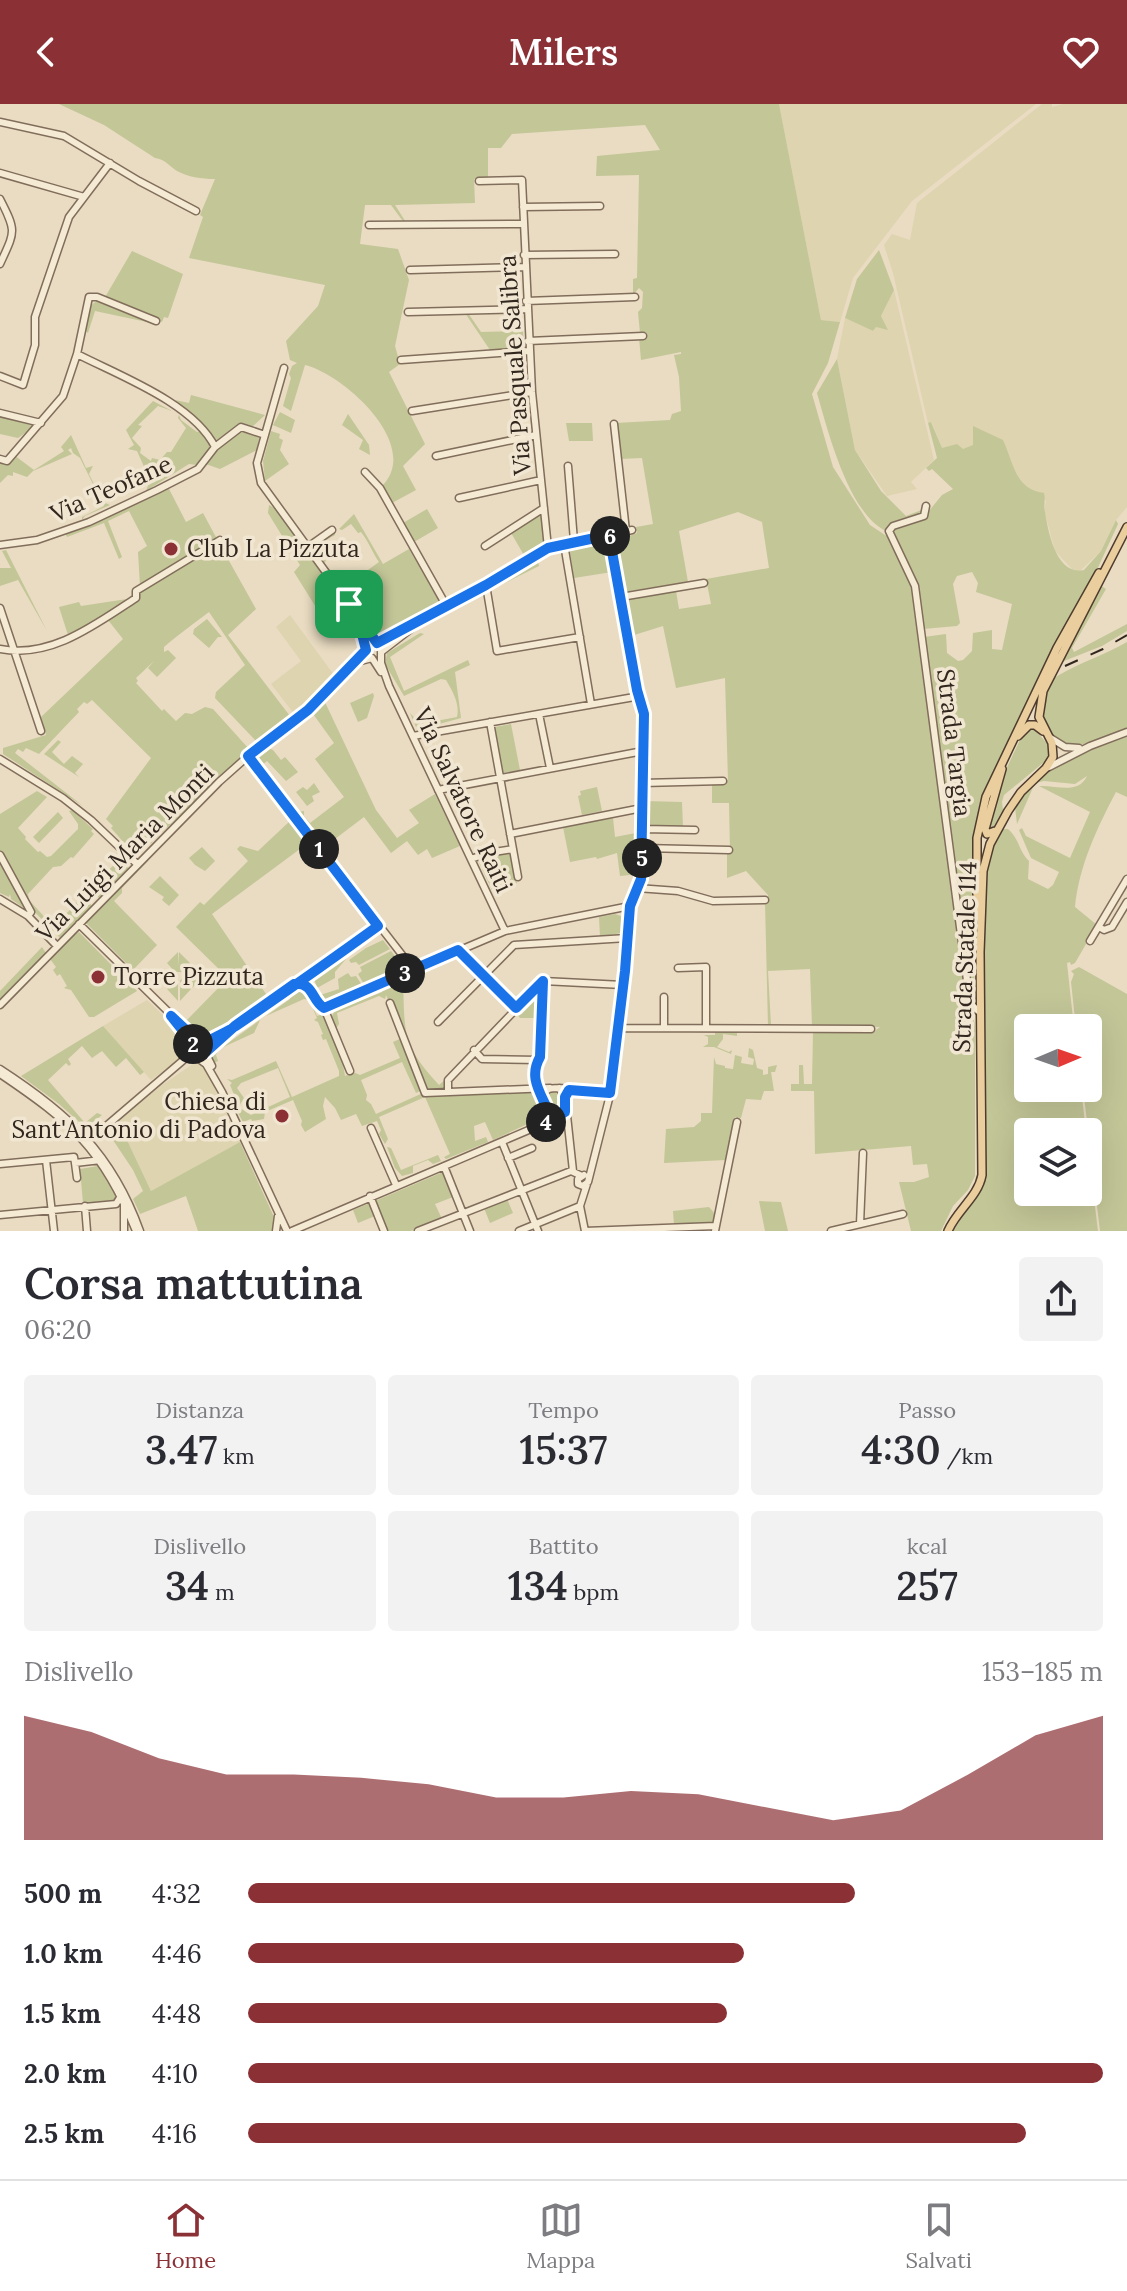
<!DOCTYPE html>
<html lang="it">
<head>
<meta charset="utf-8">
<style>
  :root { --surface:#fff; --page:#f2f2f3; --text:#2b2b33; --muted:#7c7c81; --line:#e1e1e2; --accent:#8b3136 }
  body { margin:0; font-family:Lora,serif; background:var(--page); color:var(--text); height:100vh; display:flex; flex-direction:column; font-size:30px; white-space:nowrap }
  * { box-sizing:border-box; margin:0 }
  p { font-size:26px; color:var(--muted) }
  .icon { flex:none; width:44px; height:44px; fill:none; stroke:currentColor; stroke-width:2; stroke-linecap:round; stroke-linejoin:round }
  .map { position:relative; height:1127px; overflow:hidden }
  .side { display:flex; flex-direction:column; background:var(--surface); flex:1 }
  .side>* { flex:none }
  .needle { width:52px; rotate:88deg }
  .controls { position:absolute; left:1014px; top:910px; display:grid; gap:16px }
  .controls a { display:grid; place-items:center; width:88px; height:88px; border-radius:8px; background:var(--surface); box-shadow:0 8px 32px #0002; font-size:40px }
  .pin { position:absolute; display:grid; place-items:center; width:68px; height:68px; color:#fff; margin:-34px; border-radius:16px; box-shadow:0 4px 12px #0006 }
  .km { position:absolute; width:40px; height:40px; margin:-20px; border-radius:50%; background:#222; color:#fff; font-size:22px; line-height:40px; text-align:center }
  .round { display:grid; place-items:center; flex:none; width:84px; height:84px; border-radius:8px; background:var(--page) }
  .summary { display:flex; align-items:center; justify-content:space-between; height:136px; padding:0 24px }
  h1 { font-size:44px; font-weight:600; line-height:60px }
  .stats { display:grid; grid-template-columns:repeat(3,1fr); gap:12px; height:136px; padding:8px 24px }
  .stats div { display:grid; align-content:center; border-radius:8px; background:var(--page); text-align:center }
  .stats b { font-size:40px; font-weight:600 }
  .stats small { font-size:22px; font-weight:400 }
  .stats p { font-size:22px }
  .chart { height:224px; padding:16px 24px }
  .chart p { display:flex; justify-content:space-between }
  .chart svg { width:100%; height:144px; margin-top:8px; fill:var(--accent); opacity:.7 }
  ul { padding:0 24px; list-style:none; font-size:26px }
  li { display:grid; grid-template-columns:128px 96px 1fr; align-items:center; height:60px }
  li i { height:20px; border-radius:10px; background:var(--accent) }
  header { display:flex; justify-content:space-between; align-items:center; height:104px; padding:0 24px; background:var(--accent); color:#fff; font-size:36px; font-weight:600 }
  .tabs { display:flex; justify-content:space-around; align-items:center; height:112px; border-top:2px solid var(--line); background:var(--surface); font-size:22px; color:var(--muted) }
  .tabs a { display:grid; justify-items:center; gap:4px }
  .tabs .on { color:var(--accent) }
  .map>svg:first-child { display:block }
  .farmland { fill:#ded4b0 }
  .green { fill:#c3c697 }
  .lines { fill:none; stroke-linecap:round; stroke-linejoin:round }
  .minor-casing { stroke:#816d5b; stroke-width:9 }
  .major-casing { stroke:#4f3c2f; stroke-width:10 }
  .minor { stroke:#f5ead4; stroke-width:6 }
  .major { stroke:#eace9d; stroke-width:7 }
  .rail { stroke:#32271e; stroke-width:2; stroke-dasharray:14 14; stroke-linecap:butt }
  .route-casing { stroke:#fff; stroke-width:16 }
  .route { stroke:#1a73e8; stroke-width:10 }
  .poi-dot { fill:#8b3136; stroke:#f1e6d1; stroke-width:3 }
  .labels { text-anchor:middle; stroke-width:7; stroke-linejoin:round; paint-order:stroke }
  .street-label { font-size:24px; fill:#32271e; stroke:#f1e6d1 }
  .poi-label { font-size:24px; fill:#32271e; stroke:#f1e6d1; text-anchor:start }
</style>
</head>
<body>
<header><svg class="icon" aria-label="back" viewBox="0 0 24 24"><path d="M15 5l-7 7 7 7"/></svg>Milers<svg class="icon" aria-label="heart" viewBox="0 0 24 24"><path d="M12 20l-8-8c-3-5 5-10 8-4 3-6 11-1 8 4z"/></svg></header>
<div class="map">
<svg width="1127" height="1127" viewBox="0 0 1127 1127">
  <rect width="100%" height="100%" fill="#e9dcc2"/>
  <path class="farmland" d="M779 0H1036L912 97 853 174 840 218 821 216Z
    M1042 0H1052V3L1063 0H1127V403L1116 416 1101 447 1080 467 1072 465 1055 447 1044 406 1046 397 1041 390 1025 382 1020 375 1010 359 1003 336 963 345 942 344 932 319H928L893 169 884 141 892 130 910 136 917 99Z
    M894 186 934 356 911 378 917 385 887 392 855 346 837 255 845 214 873 227 876 223 887 225 881 212Z
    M290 511 334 571 318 592 295 611 271 580 301 557 276 523Z
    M147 896 180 927 190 943 188 949 151 976 103 922Z
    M199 959 206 966 240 1038 151 1087 118 1017 159 983 193 960Z"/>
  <path class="green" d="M59 0H779L821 216 840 218 828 259 812 290 833 363 870 421 891 435 911 475 968 899 975 920V1072L968 1086 953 1102 941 1127H911L899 1078H914L929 1073 927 1060 913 1061 911 1042 815 1050 814 987H791V980H799V961H803L804 980H812L813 929H872L880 923 812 922 810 865 768 867 771 921 768 922 765 798H768V791L746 767 727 774V748L730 747 729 699H712V679L728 676 725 574 676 584 663 522 631 532 625 495 676 487 679 505 711 500 706 475 769 464 762 418 738 408 679 427 688 478 623 488 614 438 637 429 636 423 653 420 642 354 620 355 616 319 670 316 672 310 681 307 679 273 674 251 681 250V248L641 256 639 234 646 233V228L640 229 638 208 642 204 643 188 639 184 633 191V175L637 174 639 71 596 72 597 52 660 46 645 21 512 30 501 44H488V75H474L475 99 395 101 407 120H405L391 101H365L360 140 398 145 409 176 395 242 400 260 389 268 425 340 403 362 416 386 392 399 382 382C423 341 343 270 305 261L291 307 283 302 291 274 289 270 292 262 297 259 290 256 286 237 318 202 325 181 189 154 203 113 200 111 215 75C201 75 188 73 177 67 169 62 165 55 155 54L104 21Z
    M879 146 894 186 881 212 888 226 876 223 873 227 845 214 857 175Z
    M132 147 183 170 168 214 164 213 162 218 104 195Z
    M98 196 161 221 95 207 88 229 84 226 90 202Z
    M465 209H468L481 228 523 227 524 245 490 246Z
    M837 255 855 346 881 387 906 412 924 405 923 409 893 420 888 428C849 412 828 327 817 289Z
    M191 291 265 311 251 324 241 321 219 338 216 337 208 326 175 296 189 299Z
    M153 297 172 307 158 302 138 321 142 322 132 334 141 344 140 349 151 357 152 354 160 356 167 348H171L186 324 178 314 179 311 181 316 197 328 201 327 209 340V346L197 361 189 360 146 387 150 376 137 347 128 345 134 341 126 326Z
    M280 308 295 316 291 329 273 321Z
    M348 310 369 341 370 351 359 345 363 336 342 321Z
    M0 313 35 322 18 334 0 330Z
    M931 318 942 344 957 340 963 345 973 341V322L1003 336C1013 357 1015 386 1044 389 1046 396 1043 401 1045 408 1048 427 1056 472 1084 466L1101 447 1116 416 1118 420 1095 470 1050 552 1032 594 990 675 979 701 972 777 975 898 972 901 924 533 946 530 947 549 958 557 963 556 972 547 973 529 992 526V545L1002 546 1012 500 976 488 978 479 972 468 957 472 953 480 960 519 957 522 923 525 919 494 891 430 894 422 924 413 942 391 953 385 932 365 929 367 926 364 937 354 928 319Z
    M566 319H592L593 337H569Z
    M242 325 259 334 257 346 220 365 203 359 216 344Z
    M271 327 280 330 279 334 283 336 280 346 289 360 265 377 263 357Z
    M71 331 86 364 93 362 89 370 103 398 110 401 85 412 82 416V413L104 402 80 354 73 349 71 344 68 346 72 350 33 367 27 373 13 368V372L8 371 0 379V357L14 351 34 366 64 347 61 343Z
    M168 383 186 418 203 409 217 435 140 482 138 448 147 442 129 407 108 417 122 453 119 455 104 419 67 433 65 429Z
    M269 401 276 405 357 516 327 521 294 468 300 461 268 409Z
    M427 405 438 424 414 438 403 419Z
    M542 409 545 441 525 453 510 427Z
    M354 410 383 460 409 445 442 501 378 536 313 444 335 428V431L321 439 318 444 326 457 324 459 345 483 349 480 352 482 360 476 361 471 379 458C372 448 369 438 361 428L358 429 351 420 342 426 339 425Z
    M596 435 608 436 623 518 621 519 612 468 574 474 569 442Z
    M219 439 256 505 228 531 290 612V616L260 638 256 637 215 594 216 588 245 561 209 508C193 520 179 530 164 543V548L168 546 176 554 157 573 148 564 154 557 136 574 138 577 136 579 162 607 164 605 176 617 185 609 192 610 205 603 213 605 249 645 139 751 134 750 111 724 113 722 106 715 151 654 92 596 87 600 84 598 77 605 79 608 39 650 26 644 23 648 18 645 15 649 83 702 3 650V644L46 631 41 613 123 535 108 516 138 497V488Z
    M6 446 47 527 18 476 0 482V464H11L2 447Z
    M534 455 538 457 539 462 489 487 490 483Z
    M1100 481 1106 485 1072 544 1074 548 1127 520V527L1102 542 1064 557V551Z
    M127 495 79 528 68 531 59 503 79 498 81 502Z
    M207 515 222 533H218L209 544 193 530 194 525Z
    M420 529 424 530 390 553 404 587 468 556 470 561 455 568 461 614 421 625 416 623 410 609 420 620 457 613C460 600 453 588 446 576L441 575 404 592 385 560 387 549Z
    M1127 538V693L1116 688C1097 724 1079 762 1075 803L1097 821 1075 859 1071 861 1070 858 1067 859 1074 924H1028V984H1081L1086 1028H1028V1088H1088V1045L1098 1127H953L983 1081V850L986 771 990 748 1002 725H1008C1019 734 1019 748 1029 757L1028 775 1048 785 1053 781 1059 768 1031 754 1019 726 1022 724 1026 732 1070 754 1090 708 1039 682C1057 681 1078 691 1087 672L1075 680 1044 677 1035 679 1017 720 1015 703C1029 672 1063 657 1091 645L1089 639C1074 643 1059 641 1050 627 1039 612 1040 581 1059 571 1081 558 1105 551 1127 538Z
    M373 589 374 592 367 614 358 618 350 599Z
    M323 594 376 706 397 734 419 719 409 706 435 690 460 742 432 754 427 745 418 751 407 737 391 749 364 713 327 741 313 723 310 725 298 708 304 707V712L310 719 344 693 315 655 334 639 311 607Z
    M511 620 520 666 503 669 495 623Z
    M1033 623 1049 642V654L1004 691 1002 698 1003 706 991 727 987 726 1003 672 1025 625Z
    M58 636 61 638 52 648 64 660 72 652 83 660 75 669 79 673 44 650Z
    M264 642 273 646 281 656 285 653 298 668 286 677 267 657 262 661 257 649Z
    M314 679 320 688 312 692 314 697 307 702 296 688 303 683 307 686Z
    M597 683 602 707 582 711 578 692 581 691 580 687Z
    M37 687 47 693 18 724 26 733 25 735 38 748 40 747 47 753 51 752 78 725V720L69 707 72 706 93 725 91 727 94 730 73 754 71 753 61 762 53 763 28 790 29 796 51 820 68 808 83 790 91 798V803L60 834 28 801 0 747V710Z
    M644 697 682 698 683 724 645 723Z
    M58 708 63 714 39 739 33 733Z
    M613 714 615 733 641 728 639 770 620 772 617 749 597 755 596 753 570 758 563 723Z
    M291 716 308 739 212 810 268 893 260 899 256 898 213 928 208 935 204 936 186 919 187 916 228 874 176 823 200 798 204 801 248 757 237 745 240 742 258 747Z
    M202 743 215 757 205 767 195 761 189 754Z
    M116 749 126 757 128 765 99 794 89 785 117 758Z
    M511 749 517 779 492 786 478 756 489 750Z
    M145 757H148L122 784V789L114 797 157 841 133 866 85 818Z
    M0 759 2 763 5 762 28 807 11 795 10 790 9 793 0 789Z
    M160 772 179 791 169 802 162 796 164 793 149 783Z
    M615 810 621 812V829L600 833 599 813Z
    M79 828 137 887 94 913H89L71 886 64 884 67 882 60 870 57 872 53 866 56 863 50 855 65 838Z
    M383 836 390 845 359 861 356 858 351 859 349 856 366 844Z
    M42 843 46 849 0 896V887Z
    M391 847 403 863 364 880 358 870 362 867 360 863Z
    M178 848V862L179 848 190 859 181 868H175L167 859Z
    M345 853 346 855 335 868V874L317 884 314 874Z
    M1079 863 1127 890V1127H1100L1083 984H1088V924H1076L1071 878 1074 870 1071 867Z
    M348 869 351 873 356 872 362 881 322 897 320 891 339 885 338 875Z
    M154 873H174L178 877V897L167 885 174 877 166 884Z
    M183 873H203L192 884 186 879 191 885 180 897V877Z
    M403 876C405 929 401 940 439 981L446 975 445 984C439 987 431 988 425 983L386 891 385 895 379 892 337 909 339 920 335 926 331 914 336 904H342L382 888 383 884Z
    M301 885 307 889 317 912 323 910 342 955 345 972 353 968 360 971 400 954 393 938 402 934 422 986 416 989 402 958 361 976 367 991 366 996 371 1000 376 1010 423 989 535 986 545 1012 493 1036 485 1018 474 1022 475 1037 486 1033 488 1038 446 1055 444 1053 450 1050 425 993 379 1013 388 1035 385 1040 379 1030 381 1026 377 1017 362 1022 356 1010 341 1016 335 1004 325 993 323 1002 326 1015 305 1028 301 1021 302 1017 293 996 265 1008 264 1015 252 1017 251 1015 243 1018 238 1009 240 1004 251 1011 290 993 278 964 241 979 237 984 244 994 239 1002 230 981 232 979 227 975 232 976 276 957 292 993 339 972V967L326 935 323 936 321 931 323 930 318 918 314 916 317 914 309 896 304 895 266 912 290 895V890Z
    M539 885V914H520L515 908Z
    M260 916 254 929 219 945 216 951 218 957 214 959 211 951 212 946 219 941 224 942Z
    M103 922 144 968 140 971 126 954 116 963 102 947 92 954 82 942 68 955 71 960 69 962 66 959 48 976 85 1019 97 1009 102 1011 86 1024 59 1000 21 972Z
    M715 928H737V932L723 930V935L717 943 729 948 732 946 731 950 714 943H703L708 940V933L704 931H715Z
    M749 944 753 946 757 964 763 966V971L768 970V963L777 961 775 968H771L774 987H764L761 996 746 995 741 1014 735 1013 726 1056 664 1059 666 1025 694 1023 701 1017V1009H712L714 953 716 960 725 962V964L733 965 735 951 742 953 741 959 753 961 754 955 748 953Z
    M551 988 560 990V1008L552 1007 547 994Z
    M118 1017 151 1087 240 1038 274 1113 272 1127H198L186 1092 140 1110 133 1095 143 1087 133 1066 107 1027Z
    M387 1043 391 1044 401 1066 438 1051 441 1057 433 1060 428 1056 413 1062V1069L402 1072 395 1064Z
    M98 1062 116 1093 113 1097 83 1099 80 1065Z
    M443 1068 453 1093 435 1100 442 1115 411 1127H387L375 1097Z
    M507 1095 513 1109 490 1119 484 1104Z
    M759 1097 781 1098 788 1127H765Z
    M370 1099 375 1112 358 1119 353 1106Z
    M709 1103 716 1111 712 1119 674 1121 673 1107Z"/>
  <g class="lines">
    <defs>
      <path id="minor" d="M0 18 64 32 139 77 196 107
        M0 69 84 93
        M479 77 522 76 532 288 548 444
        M0 95C17 128 15 127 0 160
        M523 103 600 102
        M369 121 523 120
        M524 151 615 150
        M410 166 524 163
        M526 197 635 193
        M408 208 526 205
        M528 237 643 232
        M77 250C120 272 193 299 215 343
        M401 256 529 247
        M284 264 257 359 261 379 349 500 359 518 367 544
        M0 272 23 281 35 241V213L69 113 110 59
        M412 307 532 288
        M0 309 41 319
        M614 320 626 427
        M436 352 536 331
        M0 355 7 357 63 292 77 250 89 193H97L156 217
        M568 362 574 437
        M365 368 380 384 447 503
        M459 394 541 376
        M926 402 924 412 893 422 889 427 915 482 970 899 978 907
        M564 440 591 600
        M0 441 37 436 89 418 157 386 198 365 215 343 241 323 265 331
        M485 442 544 404
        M308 443 332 426
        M486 481 497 547 580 533
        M621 493 704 479
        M0 504 41 627
        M361 516 377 540
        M375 540 486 481 548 444 632 426
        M0 545C51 555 96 520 136 494V487L220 436
        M381 548 416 521
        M381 550V559L389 582 505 827
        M357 558 372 554 381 568
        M539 610 550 664
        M490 618 518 773
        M413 632 640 592
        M1049 633 1065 643 1079 644
        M248 652 413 865
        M0 655 63 694 91 716 137 760
        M1049 663 1090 642 1127 628
        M642 679 723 677
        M438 686 643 647
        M643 725 695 726
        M510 730 642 704
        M643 744 729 746
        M0 751 31 808 28 812
        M471 755 488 749 513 745
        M637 784 678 787 713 797 765 796
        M0 795 28 812 57 842
        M79 820 201 940
        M1099 823 1104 826 1112 823 1127 798
        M1090 837 1127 775
        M458 846 516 904
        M678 864 706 863V924
        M305 872 319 901 324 904 505 827 630 802
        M664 893V924
        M390 899 425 989 550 984
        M0 901 219 678 256 645 308 606 366 546
        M324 904 350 967
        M438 918 514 841 627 834
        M618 924 871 925
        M181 925 194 945
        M474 946 482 955 538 956
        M206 950 212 962
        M0 965C68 1009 112 1049 140 1127
        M0 970C71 1018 103 1045 136 1127
        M535 983 536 960 540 953 543 877
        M559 984 610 989
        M448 987V976L543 877 623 881
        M566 1004 559 1013 551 1011 543 994C545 984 550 984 559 984L565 993 573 1067
        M371 1024 396 1081
        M84 1029H96L105 1023 194 947
        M502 1038 538 1127
        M508 1054 532 1044
        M46 1056 54 1127
        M75 1059 77 1074
        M0 1060 74 1053 75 1059 101 1056
        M444 1062 470 1127
        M584 1071 578 1075V1080L583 1082 587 1079
        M588 1078 613 979 630 802 641 775 644 610 637 586 609 431
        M370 1092 384 1127
        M85 1102 87 1127
        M0 1111 116 1100 121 1092
        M860 1120 863 1049
        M124 1127V1099
        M276 1127 278 1112
        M287 1127 222 988 206 960 195 952V945L236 921 378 822
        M292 1127 559 1013
        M418 1127 571 1067 582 1072
        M519 1127 580 1102
        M585 1127 716 1122
        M585 1127 580 1102 587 1080
        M715 1127 737 1018
        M831 1127 903 1110"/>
      <path id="major" d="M1018 632 1029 621H1035L1043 627
        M995 727 987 730 985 725 1002 665
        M977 812V734L986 693 1057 544 1099 469
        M948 1127C957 1106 978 1093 982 1071L980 848 983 767 990 740 1008 707 1021 688 1046 664 1053 653 1052 639 1039 613 1043 587 1127 423"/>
    </defs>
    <use href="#minor" class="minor-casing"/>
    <use href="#major" class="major-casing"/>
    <use href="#minor" class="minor"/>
    <use href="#major" class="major"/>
    <path class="rail" d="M1065 562 1103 545 1127 531"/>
  </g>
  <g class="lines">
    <defs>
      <path id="route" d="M349 500 359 518 366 546 308 606 248 652 378 822C331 856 284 889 236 922 227 928 198 941 194 946L191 937 171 912 201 940C205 940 206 943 207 947L236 921 294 880C314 878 311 896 324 904L458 846 516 904 543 877 540 953C528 974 541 989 549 1009L546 1019 565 1008V993L569 986 610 989 625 867 630 802 641 775 644 610 637 586 609 431 548 444 486 481 377 539 349 500"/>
    </defs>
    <use href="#route" class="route-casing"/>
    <use href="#route" class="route"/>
  </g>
  <g class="poi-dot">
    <circle cx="171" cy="445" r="8"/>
    <circle cx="98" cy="873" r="8"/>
    <circle cx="282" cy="1012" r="8"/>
  </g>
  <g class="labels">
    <g class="street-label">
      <text transform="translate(515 261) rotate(-94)" y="8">Via Pasquale Salibra</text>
      <text transform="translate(111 385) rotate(-24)" y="8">Via Teofane</text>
      <text transform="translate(954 639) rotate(83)" y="8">Strada Targia</text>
      <text transform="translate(463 696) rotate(65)" y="8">Via Salvatore Raiti</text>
      <text transform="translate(125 749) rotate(-45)" y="8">Via Luigi Maria Monti</text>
      <text transform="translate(965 853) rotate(-88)" y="8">Strada Statale 114</text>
    </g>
    <g class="poi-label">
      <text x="187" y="453">Club La Pizzuta</text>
      <text x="114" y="881">Torre Pizzuta</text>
      <text x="266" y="1006" text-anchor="end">Chiesa di<tspan x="266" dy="28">Sant'Antonio di Padova</tspan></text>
    </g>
  </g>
</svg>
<div class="controls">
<a><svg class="needle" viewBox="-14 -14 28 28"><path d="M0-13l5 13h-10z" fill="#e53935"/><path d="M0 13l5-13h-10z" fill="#7c7c81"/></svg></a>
<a><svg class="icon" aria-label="layers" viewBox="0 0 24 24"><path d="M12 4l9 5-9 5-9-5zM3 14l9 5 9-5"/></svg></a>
</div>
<div class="pin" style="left:349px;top:500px;background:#1e9e55"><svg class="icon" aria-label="arrive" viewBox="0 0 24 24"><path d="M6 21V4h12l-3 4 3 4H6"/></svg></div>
<b class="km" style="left:319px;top:745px">1</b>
<b class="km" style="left:193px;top:940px">2</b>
<b class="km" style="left:405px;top:869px">3</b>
<b class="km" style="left:546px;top:1018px">4</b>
<b class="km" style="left:642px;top:754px">5</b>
<b class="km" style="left:610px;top:432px">6</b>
</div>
<section class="side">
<div class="summary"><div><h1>Corsa mattutina</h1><p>06:20</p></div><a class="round"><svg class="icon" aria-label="share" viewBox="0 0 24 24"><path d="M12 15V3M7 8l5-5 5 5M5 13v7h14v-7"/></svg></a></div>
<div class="stats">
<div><p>Distanza</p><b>3.47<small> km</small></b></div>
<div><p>Tempo</p><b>15:37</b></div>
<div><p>Passo</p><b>4:30<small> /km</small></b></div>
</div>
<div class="stats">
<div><p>Dislivello</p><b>34<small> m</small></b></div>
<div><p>Battito</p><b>134<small> bpm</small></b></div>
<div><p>kcal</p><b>257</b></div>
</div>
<div class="chart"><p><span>Dislivello</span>153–185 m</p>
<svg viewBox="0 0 160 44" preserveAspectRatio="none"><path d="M0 44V6L10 11L20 19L30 24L40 24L50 25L60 27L70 31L80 31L90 29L100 30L110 34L120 38L130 35L140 24L150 12L160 6V44z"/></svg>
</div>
<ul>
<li><b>500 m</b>4:32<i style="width:71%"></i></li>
<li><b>1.0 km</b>4:46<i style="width:58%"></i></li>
<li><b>1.5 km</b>4:48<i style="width:56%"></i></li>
<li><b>2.0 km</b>4:10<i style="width:100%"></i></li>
<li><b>2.5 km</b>4:16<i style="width:91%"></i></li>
</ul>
</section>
<nav class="tabs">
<a class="on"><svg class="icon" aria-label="home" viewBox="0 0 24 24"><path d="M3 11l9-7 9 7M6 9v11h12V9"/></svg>Home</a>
<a><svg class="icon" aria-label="map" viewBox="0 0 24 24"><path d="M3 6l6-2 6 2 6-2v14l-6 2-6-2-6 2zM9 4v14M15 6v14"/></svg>Mappa</a>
<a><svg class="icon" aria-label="saved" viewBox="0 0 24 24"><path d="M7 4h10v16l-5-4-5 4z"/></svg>Salvati</a>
</nav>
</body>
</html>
